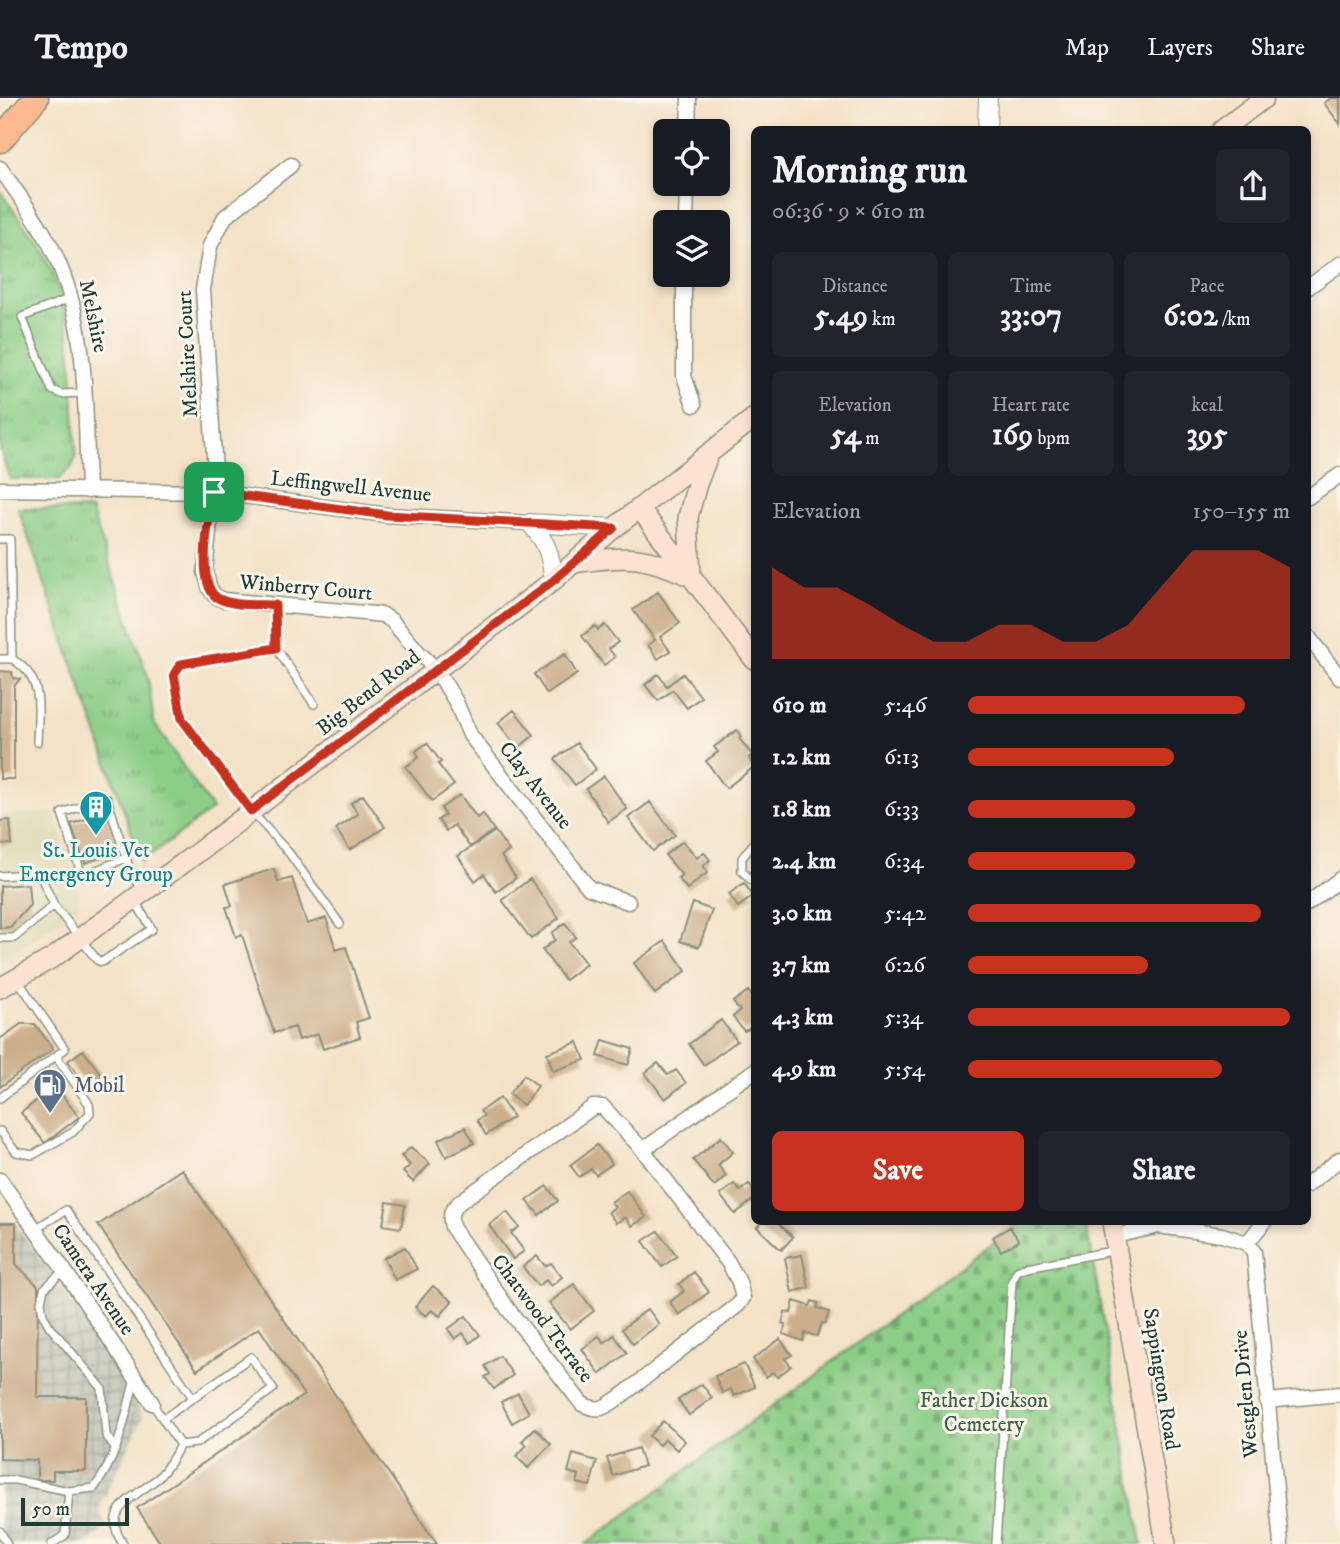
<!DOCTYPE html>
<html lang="en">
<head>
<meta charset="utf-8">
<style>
  :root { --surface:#171b24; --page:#20242c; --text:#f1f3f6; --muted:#9ea1a6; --line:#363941; --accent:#c8321e }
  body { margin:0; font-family:"IM FELL DW Pica",serif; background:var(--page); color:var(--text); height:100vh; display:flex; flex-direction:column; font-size:26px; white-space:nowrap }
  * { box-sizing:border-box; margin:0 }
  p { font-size:23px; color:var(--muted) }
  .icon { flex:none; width:38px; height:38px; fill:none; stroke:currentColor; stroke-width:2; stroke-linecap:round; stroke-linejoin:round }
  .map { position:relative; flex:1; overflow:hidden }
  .sheet { position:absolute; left:751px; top:28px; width:560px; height:1099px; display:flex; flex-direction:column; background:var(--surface); border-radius:10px; box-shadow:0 4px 10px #0003 }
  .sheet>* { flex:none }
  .controls { position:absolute; left:653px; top:21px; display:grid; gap:14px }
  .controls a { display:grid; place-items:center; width:77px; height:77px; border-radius:10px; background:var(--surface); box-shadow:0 4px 10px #0003; font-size:35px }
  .scale { position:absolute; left:21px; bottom:18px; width:108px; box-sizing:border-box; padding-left:7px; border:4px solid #1f3d34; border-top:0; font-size:19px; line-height:24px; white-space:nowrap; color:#1f3d34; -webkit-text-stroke:5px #fbf7ec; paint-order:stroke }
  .pin { position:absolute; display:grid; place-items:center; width:60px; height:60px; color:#fff; margin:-30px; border-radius:14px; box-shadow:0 4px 10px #0006 }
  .round { display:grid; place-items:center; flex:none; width:74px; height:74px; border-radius:10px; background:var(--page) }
  .headline { display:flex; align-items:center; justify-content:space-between; height:119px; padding:0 21px }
  h1 { font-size:38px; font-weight:700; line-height:52px }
  .metrics { display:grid; grid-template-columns:repeat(3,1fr); gap:10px; height:119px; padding:7px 21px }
  .metrics div { display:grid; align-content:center; border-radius:10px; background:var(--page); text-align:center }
  .metrics b { font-size:30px; font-weight:700 }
  .metrics small { font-size:19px; font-weight:400 }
  .metrics p { font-size:19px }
  .chart { height:196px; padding:14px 21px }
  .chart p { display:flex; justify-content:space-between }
  .chart svg { width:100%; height:126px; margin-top:7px; fill:var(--accent); opacity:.7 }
  .cta { display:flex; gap:14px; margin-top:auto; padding:14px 21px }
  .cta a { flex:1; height:80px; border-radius:10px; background:var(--accent); color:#fff; font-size:28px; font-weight:700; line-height:80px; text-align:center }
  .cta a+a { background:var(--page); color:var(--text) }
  ul { padding:0 21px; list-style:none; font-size:23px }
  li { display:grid; grid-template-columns:112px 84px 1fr; align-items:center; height:52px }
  li i { height:18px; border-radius:9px; background:var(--accent) }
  header { display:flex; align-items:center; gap:42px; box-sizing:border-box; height:98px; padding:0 35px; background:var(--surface); border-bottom:2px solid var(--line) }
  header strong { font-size:33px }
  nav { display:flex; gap:38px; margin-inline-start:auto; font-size:24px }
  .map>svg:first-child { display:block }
  .built { fill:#e0ddbb }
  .industrial { fill:url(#industrial-grid) }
  .grass { fill:url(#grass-tufts); stroke:#56865e; stroke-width:2 }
  .cemetery { fill:url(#cemetery-stones); stroke:#56865e; stroke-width:2 }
  .building { fill:#ccae8a }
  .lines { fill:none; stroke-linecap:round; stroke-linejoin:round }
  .service-casing { stroke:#8a907e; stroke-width:10 }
  .minor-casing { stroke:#8a907e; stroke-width:17 }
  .tertiary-casing { stroke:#8a907e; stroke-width:20 }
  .secondary-casing { stroke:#8a907e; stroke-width:22 }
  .motorway-casing { stroke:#8a907e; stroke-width:27 }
  .service { stroke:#fff; stroke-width:7 }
  .minor { stroke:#fff; stroke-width:14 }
  .tertiary { stroke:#fff; stroke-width:18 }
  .secondary { stroke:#fee3d2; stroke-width:19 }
  .motorway { stroke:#fcba8e; stroke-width:24 }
  .route-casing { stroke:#fff; stroke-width:14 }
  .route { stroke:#c8321e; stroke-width:9 }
  .labels { text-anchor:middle; stroke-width:6; stroke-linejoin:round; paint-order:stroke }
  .street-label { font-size:21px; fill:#1f3d34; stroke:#fbf7ec }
  .culture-label { font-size:21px; fill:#0d838f; stroke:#fbf7ec }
  .service-label { font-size:21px; fill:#4e5e75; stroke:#fbf7ec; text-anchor:start }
  .park-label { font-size:21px; fill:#3a6149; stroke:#fbf7ec }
</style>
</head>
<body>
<header>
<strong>Tempo</strong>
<nav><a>Map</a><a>Layers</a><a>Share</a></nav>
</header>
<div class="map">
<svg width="1340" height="1446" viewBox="0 0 1340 1446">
  <defs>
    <pattern id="industrial-grid" width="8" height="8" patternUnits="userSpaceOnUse" patternTransform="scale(1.75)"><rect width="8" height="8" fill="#c4c6b9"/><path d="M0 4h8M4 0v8" fill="none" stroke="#9fa297"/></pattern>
    <pattern id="grass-tufts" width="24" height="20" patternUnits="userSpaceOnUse" patternTransform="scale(1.75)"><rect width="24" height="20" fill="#8cce87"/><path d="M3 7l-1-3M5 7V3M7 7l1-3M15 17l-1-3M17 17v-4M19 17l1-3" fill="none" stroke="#72a86f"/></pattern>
    <pattern id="cemetery-stones" width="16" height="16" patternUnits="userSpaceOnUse" patternTransform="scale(1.75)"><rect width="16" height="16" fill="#8cce87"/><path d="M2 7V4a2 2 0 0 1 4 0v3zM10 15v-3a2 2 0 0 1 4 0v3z" fill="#72a86f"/></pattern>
  </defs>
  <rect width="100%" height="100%" fill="#fbf7ec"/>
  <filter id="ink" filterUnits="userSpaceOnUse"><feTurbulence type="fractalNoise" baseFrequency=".0143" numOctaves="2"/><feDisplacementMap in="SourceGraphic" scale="14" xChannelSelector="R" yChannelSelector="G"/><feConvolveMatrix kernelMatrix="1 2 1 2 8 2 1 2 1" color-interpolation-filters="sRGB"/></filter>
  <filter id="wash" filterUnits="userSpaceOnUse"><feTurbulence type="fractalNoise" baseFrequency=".00686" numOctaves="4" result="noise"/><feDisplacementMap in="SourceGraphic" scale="28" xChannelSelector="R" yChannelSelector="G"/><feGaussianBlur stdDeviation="1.57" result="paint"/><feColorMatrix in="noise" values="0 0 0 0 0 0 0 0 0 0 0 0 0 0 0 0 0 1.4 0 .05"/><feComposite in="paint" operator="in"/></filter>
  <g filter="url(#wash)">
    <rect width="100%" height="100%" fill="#f4e2c7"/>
    <path class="built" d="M54 714 79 795 78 808 20 851 0 862V718Z"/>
    <path class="industrial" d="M0 1124H14L120 1270 143 1319 99 1410 106 1430 85 1446H0Z"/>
    <path class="grass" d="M0 93C21 122 43 151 56 184 75 232 73 308 76 360L71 370 59 381H10L0 352Z
      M18 410 91 412 148 579 154 625 212 711 142 764Z"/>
    <path class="cemetery" d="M1021 1124H1086L1142 1446H586Z"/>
    <g id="blocks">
      <path class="building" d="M1331 0H1340V26L1324 5Z
        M658 494 680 525 660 539 670 553 658 561 648 547 655 542 633 512Z
        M605 527 618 544 609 551 615 559 604 567 582 538 595 528 598 532Z
        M565 556 577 576 547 596 534 576Z
        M0 573 12 574 13 580 20 581 14 588V681H0Z
        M658 576 667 588 683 576 701 599 687 610 673 592 658 603 645 587Z
        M514 612 534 637 518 650 498 625Z
        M737 632 741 639 739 640 752 657 749 660 754 669 726 690 706 663 718 654 714 649Z
        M427 645 441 664 438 666 454 687 432 703 406 669 419 659 416 653Z
        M577 645 596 671 575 687 555 661Z
        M604 678 627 711 608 724 586 691Z
        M363 697 385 729 350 752 336 731 358 716 351 705Z
        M460 697 477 720 483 716 494 732 470 749 454 727 446 733 438 722 445 717 441 710Z
        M650 704 675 737 653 753 628 720Z
        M107 714 121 753 85 765 71 726Z
        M10 722 12 746 0 747V723Z
        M495 733 509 753 501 758 516 780 496 794 484 776 475 783 458 758Z
        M683 743 697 760 704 754 710 762 703 768 708 774 687 791 678 780 682 777 665 757Z
        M274 771 278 784 292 780 307 826 326 820 336 852 346 849 369 920 356 924 360 939 323 951 318 936 299 942 295 929 274 935 242 837 236 839 226 809 232 808 225 786Z
        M530 781 559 820 531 841 502 802Z
        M744 785 753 798 738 809 729 796Z
        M28 786 30 807 10 829 0 830V788Z
        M693 805 712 812 699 849 680 843Z
        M565 825 576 839 569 844 586 866 565 882 542 852 555 842 552 835Z
        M665 843 686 873 655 896 634 865Z
        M748 893 754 901V929L744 933 733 919 740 913 733 904Z
        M721 922 737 943 704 967 689 946Z
        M21 926H35L53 951 0 989V941Z
        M603 942 633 951 628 967 598 958Z
        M578 944 585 962 553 973 547 955Z
        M83 952 103 979 88 990 68 963Z
        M658 965 668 977 676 972 686 985 665 1001 645 975Z
        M524 977 538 988 523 1007 509 996Z
        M55 988 79 1019 45 1045 21 1015Z
        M500 1000 513 1019 486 1037 477 1022 484 1018 480 1013Z
        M465 1029 474 1045 446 1059 438 1042Z
        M721 1039 733 1054 718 1067 726 1078 714 1088 693 1062Z
        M597 1047 612 1066 596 1077 591 1071 579 1079 570 1067Z
        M411 1049 430 1066 413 1084 403 1074 410 1067 401 1058Z
        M182 1071 325 1282 437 1446H161L137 1410 304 1297 259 1230 197 1272 98 1127Z
        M734 1086 740 1093 749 1086 754 1093V1101L735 1116 720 1097Z
        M547 1088 558 1103 539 1117 527 1102Z
        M627 1093 646 1119 632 1128 625 1119 616 1125 608 1114 615 1109 611 1104Z
        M387 1104 405 1107 401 1130 383 1127Z
        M507 1114 519 1129 511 1135 524 1153 513 1161 489 1127Z
        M762 1124H777L793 1139 781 1152 757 1129Z
        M0 1125H16V1166L38 1188 37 1299H86V1373H53V1382H37V1362L0 1361Z
        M1010 1129 1019 1143 1001 1153 993 1139Z
        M658 1133 677 1158 662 1169 643 1143Z
        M405 1149 417 1171 395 1182 384 1160Z
        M802 1157 809 1190 792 1194 785 1160Z
        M537 1158 545 1168 551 1165 562 1179 551 1188 546 1182 538 1188 523 1169Z
        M694 1174 709 1194 679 1217 670 1204 684 1193 679 1186Z
        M574 1186 594 1213 570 1231 549 1205Z
        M433 1188 452 1203 440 1218 432 1212 426 1218 415 1209Z
        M794 1203 810 1208 812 1203 818 1205 817 1210 829 1214 825 1226 822 1225 817 1238 805 1235 803 1243 783 1236 786 1227 782 1226 785 1214 791 1215Z
        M648 1211 659 1226 633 1246 622 1231Z
        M466 1218 480 1237 470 1245 463 1235 455 1241 448 1231Z
        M614 1237 627 1255 600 1276 582 1251 599 1238 604 1245Z
        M780 1241 792 1257 785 1261 791 1268 777 1279 773 1274 766 1279 753 1261Z
        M500 1258 513 1277 494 1291 485 1279 490 1276 485 1268Z
        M744 1266 755 1289 734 1298 731 1291 722 1295 715 1278Z
        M702 1286 712 1300 689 1317 678 1302Z
        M518 1295 529 1315 512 1325 501 1304Z
        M663 1323 685 1343 677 1352 665 1341 659 1347 649 1338Z
        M535 1330 551 1346 528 1370 516 1358 527 1347 522 1343Z
        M638 1350 644 1368 613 1378 607 1360Z
        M573 1356 597 1363 590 1388 577 1385 579 1377 568 1374Z"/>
    </g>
  </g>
  <g filter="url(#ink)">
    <use href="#blocks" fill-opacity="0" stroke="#8a907e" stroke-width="2"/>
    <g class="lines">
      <defs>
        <path id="service" d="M71 200 22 219 52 292 61 296 84 295
          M0 441H10L12 561H0
          M275 507 276 550 181 566 174 576 182 621 251 713 289 755 340 826
          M276 550 314 606
          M12 561C45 580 38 611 37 644
          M754 745 742 760V773L751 782 754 781
          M126 760 82 778 62 715 107 700 130 772 143 793
          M0 778 39 775 54 807 97 862 102 864 152 831 134 802
          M0 840H14L54 807
          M0 1000 65 951 17 881
          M0 1033 16 1054 33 1057 73 1034 90 1015 89 1006 56 958
          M35 1131 66 1112 193 1300
          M64 1172 44 1191 41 1204 43 1217 50 1229 102 1290 106 1337 116 1352
          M163 1321 251 1259 273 1291 197 1345 180 1347
          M0 1382H15L69 1393 94 1390C119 1358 125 1319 135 1281
          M0 1433 7 1446
          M52 1446 65 1437 69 1393
          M123 1446C99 1410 138 1398 159 1379 168 1369 174 1359 180 1347L152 1305
          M996 1446 1012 1183 1017 1173 1027 1169 1117 1152"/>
        <path id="minor" d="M688 33 689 0
          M291 67 225 119 210 148 203 192 215 373 205 474 210 491 215 498 223 502 374 516 383 517 392 523 419 555 436 571 456 604 470 637 589 790 628 804
          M0 70C21 101 45 131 59 166 89 237 85 317 88 393
          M686 124 687 86
          M684 177V278L694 307
          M1307 190 1340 166
          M0 391 214 394 387 417 530 425
          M1308 399 1340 377
          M1307 537 1340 580
          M1307 806 1340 781
          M593 1009H603L643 1052 728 1164 739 1184 743 1200 738 1207 620 1299C604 1309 601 1315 582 1306L508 1211 452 1129C449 1115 451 1112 461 1103Z
          M643 1052 754 973
          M0 1082 64 1172 152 1305
          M1307 1087 1340 1061
          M1115 1138 1159 1128 1222 1137 1247 1145 1264 1124
          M1247 1145 1254 1154 1281 1446
          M1267 1303 1340 1296"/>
        <path id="tertiary" d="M987 32 988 0
          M530 425 614 430
          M530 425C548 446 550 455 554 482"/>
        <path id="secondary" d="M1222 32 1264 0
          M640 411 754 561
          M574 465C623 458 641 456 687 477
          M691 478 688 419 697 386 709 355
          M0 890 54 859 193 758 554 482 614 430 754 320
          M1112 1124 1166 1446"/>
        <path id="motorway" d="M0 42 36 0"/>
      </defs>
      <use href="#service" class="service-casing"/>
      <use href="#minor" class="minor-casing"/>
      <use href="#tertiary" class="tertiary-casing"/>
      <use href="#secondary" class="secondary-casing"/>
      <use href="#motorway" class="motorway-casing"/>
      <use href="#service" class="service"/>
      <use href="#minor" class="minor"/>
      <use href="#tertiary" class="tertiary"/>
      <use href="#secondary" class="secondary"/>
      <use href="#motorway" class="motorway"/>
    </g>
  </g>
  <g class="lines" filter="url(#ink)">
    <defs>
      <path id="route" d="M214 394 387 417 614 430 554 482 251 713 182 621 174 576 181 566 276 550 275 507C258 506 231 509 216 499 196 483 209 417 214 394Z"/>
    </defs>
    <use href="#route" class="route-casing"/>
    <use href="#route" class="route"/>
  </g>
  <defs>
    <symbol id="building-pin" viewBox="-11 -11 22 30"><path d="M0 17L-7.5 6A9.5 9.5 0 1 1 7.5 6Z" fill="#0f9aa8" stroke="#fbf7ec"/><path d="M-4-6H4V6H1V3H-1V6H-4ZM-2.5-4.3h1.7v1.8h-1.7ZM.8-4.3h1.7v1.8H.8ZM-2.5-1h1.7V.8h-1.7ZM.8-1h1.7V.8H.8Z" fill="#fff"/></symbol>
    <symbol id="fuel-pin" viewBox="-11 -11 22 30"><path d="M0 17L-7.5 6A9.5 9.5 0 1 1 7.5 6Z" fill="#5c6f8a" stroke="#fbf7ec"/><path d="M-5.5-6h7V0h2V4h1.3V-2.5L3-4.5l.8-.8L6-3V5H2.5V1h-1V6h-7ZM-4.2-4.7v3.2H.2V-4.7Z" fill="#fff"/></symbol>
  </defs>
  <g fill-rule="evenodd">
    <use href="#building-pin" x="77" y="690" width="38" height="52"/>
    <use href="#fuel-pin" x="31" y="968" width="38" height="52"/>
  </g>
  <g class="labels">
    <g class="street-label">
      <text transform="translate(94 218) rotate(78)" y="7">Melshire</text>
      <text transform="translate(187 256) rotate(-93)" y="7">Melshire Court</text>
      <text transform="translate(351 388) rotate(6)" y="7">Leffingwell Avenue</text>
      <text transform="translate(306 489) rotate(5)" y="7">Winberry Court</text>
      <text transform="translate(368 594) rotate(-38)" y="7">Big Bend Road</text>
      <text transform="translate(536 687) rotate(52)" y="7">Clay Avenue</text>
      <text transform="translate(94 1181) rotate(56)" y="7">Camera Avenue</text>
      <text transform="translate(543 1220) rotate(53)" y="7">Chatwood Terrace</text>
      <text transform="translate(1162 1281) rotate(81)" y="7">Sappington Road</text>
      <text transform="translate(1245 1296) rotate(-95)" y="7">Westglen Drive</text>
    </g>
    <g class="culture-label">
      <text x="96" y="759">St. Louis Vet<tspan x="96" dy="24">Emergency Group</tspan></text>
    </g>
    <g class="service-label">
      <text x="74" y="994">Mobil</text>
    </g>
    <g class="park-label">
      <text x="984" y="1309">Father Dickson<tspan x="984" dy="24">Cemetery</tspan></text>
    </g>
  </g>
</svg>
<div class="controls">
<a><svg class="icon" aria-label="locate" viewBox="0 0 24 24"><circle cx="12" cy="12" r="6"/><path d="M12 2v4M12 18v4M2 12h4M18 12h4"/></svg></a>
<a><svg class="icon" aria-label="layers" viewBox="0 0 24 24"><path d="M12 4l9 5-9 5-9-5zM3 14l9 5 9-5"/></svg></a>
</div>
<div class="scale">50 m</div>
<div class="pin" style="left:214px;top:394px;background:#1e9e55"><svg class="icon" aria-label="arrive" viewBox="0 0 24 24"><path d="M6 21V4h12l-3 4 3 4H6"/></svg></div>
<section class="sheet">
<div class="headline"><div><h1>Morning run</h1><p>06:36 · 9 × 610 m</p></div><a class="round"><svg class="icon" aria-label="share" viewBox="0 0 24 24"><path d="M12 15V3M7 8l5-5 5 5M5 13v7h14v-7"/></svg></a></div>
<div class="metrics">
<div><p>Distance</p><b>5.49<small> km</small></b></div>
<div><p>Time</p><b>33:07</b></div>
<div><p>Pace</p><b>6:02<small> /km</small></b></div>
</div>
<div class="metrics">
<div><p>Elevation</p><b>54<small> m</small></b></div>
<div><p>Heart rate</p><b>169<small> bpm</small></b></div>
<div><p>kcal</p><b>395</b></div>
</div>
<div class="chart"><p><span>Elevation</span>150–155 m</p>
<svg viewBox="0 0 160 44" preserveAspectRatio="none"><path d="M0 44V12L10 19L20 19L30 25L40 32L50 38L60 38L70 32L80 32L90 38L100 38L110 32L120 19L130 6L140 6L150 6L160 12V44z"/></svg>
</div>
<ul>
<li><b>610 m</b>5:46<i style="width:86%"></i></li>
<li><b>1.2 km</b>6:13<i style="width:64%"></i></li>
<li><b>1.8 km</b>6:33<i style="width:52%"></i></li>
<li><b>2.4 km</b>6:34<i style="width:52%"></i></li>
<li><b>3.0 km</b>5:42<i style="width:91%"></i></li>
<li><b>3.7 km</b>6:26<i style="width:56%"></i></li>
<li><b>4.3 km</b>5:34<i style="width:100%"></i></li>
<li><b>4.9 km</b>5:54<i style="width:79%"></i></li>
</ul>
<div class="cta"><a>Save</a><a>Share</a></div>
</section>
</div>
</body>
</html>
